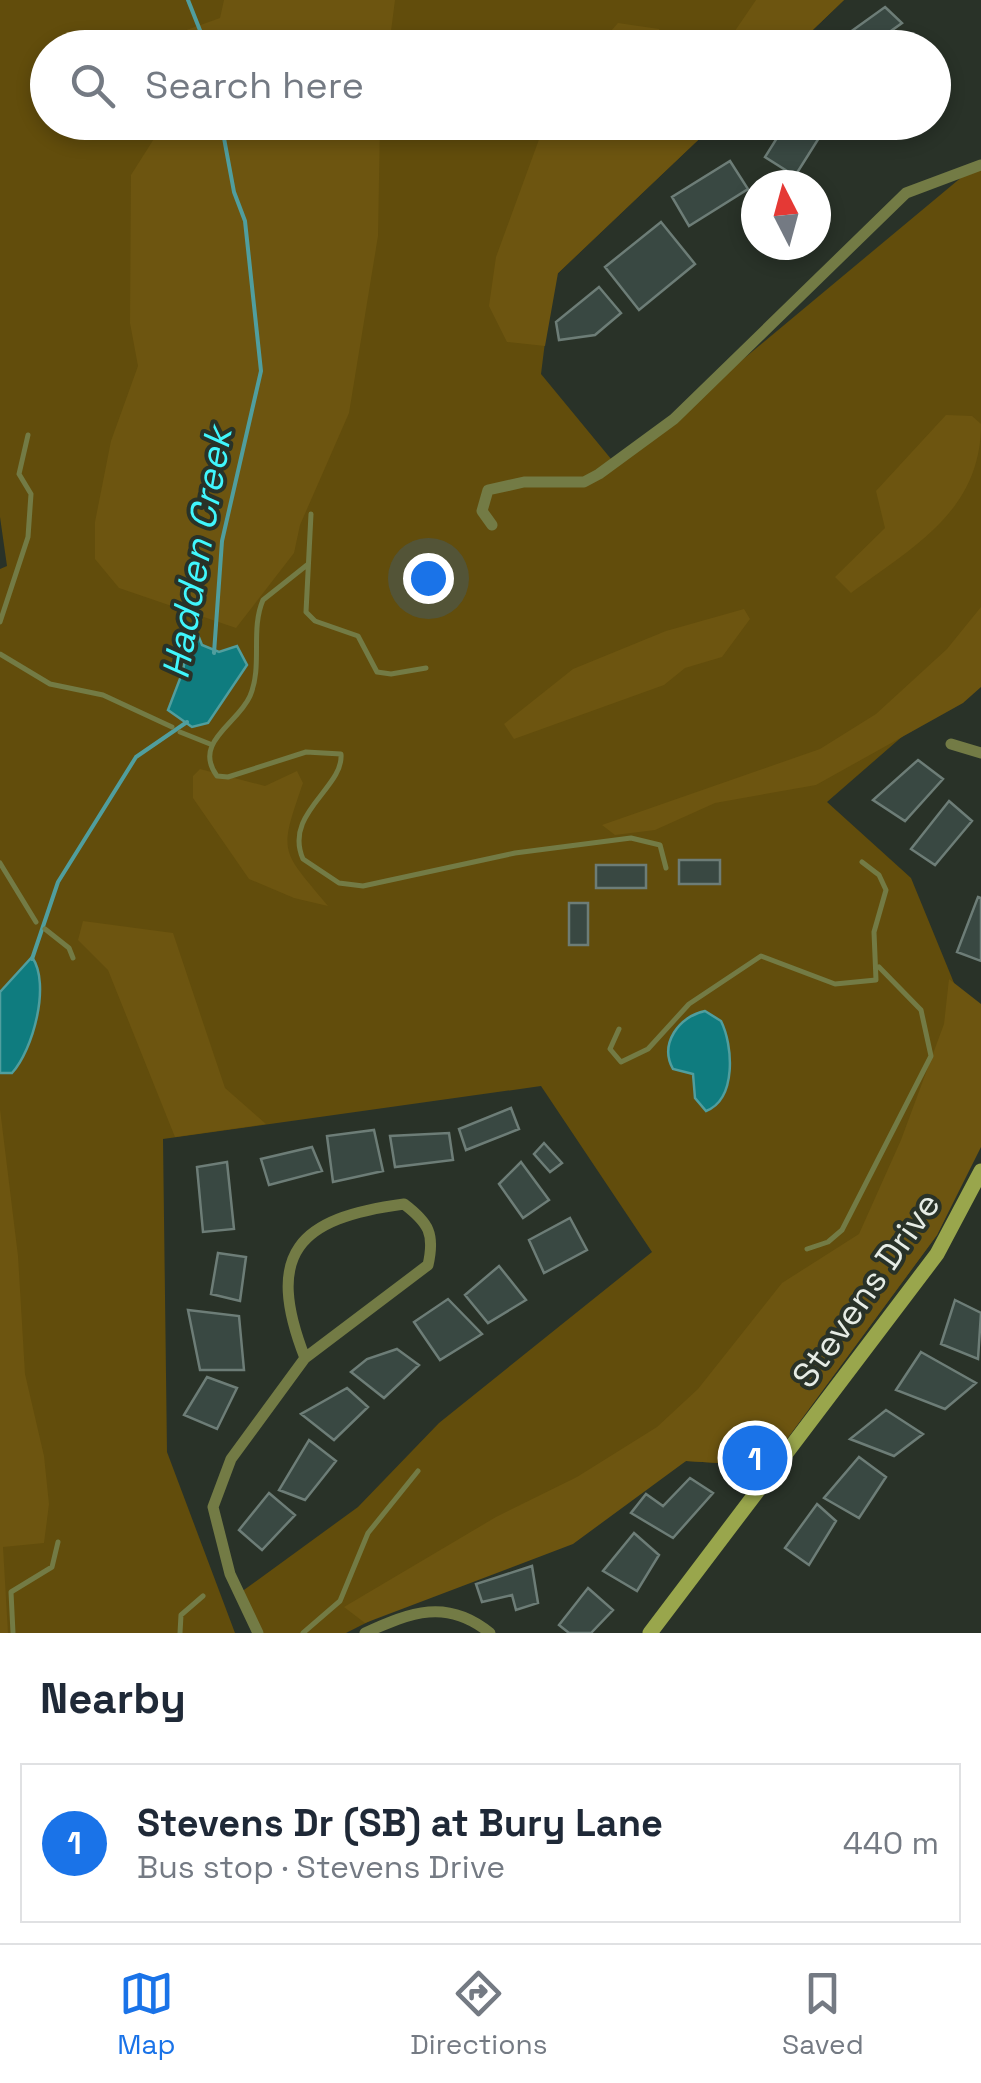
<!DOCTYPE html>
<meta charset="utf-8">
<style>
body{margin:0;font-family:"Space Grotesk",sans-serif;background:#f6f6f7;color:#1f2937}
.compass{position:absolute;left:741px;top:170px;width:90px;height:90px;border-radius:50%;background:#fff;box-shadow:0 5px 15px #0003;rotate:354deg}
.you{position:absolute;left:428px;top:578px;width:35px;height:35px;margin:-25px;border:8px solid #fff;border-radius:50%;background:#1a73e8;box-shadow:0 0 0 15px #1a73e833}
.badge{display:grid;place-items:center;width:65px;height:65px;border-radius:50%;background:#1a73e8;color:#fff;font-size:32px;font-weight:700}
.pin{position:absolute;translate:-50% -50%;border:5px solid #fff;box-shadow:0 2px 10px #0006}
.list{margin:0;padding:0;list-style:none}
h2{display:flex;justify-content:space-between;align-items:center;height:130px;margin:0;padding:0 40px;font-size:42px}
h2 small{font-size:32px;font-weight:400;color:#747a83}
.list li{display:grid;grid-template-columns:65px 1fr auto;gap:30px;align-items:center;box-sizing:border-box;height:160px;margin:0 20px 20px;padding:0 20px;border:2px solid #e0e1e3;border-radius:0px}
.list b{display:block;font-size:38px;white-space:nowrap}
.list p{margin:0;font-size:32px;white-space:nowrap;color:#747a83}
.list em{font-size:32px;font-style:normal;color:#747a83}
.icon{flex:none;width:55px;height:55px;fill:none;stroke:currentColor;stroke-width:2;stroke-linecap:round;stroke-linejoin:round}
.map{position:relative;flex:none;width:981px;height:1633px;overflow:hidden}
.search{position:absolute;background:#fff;box-shadow:0 5px 15px #0003;left:30px;right:30px;top:30px;height:110px;display:flex;align-items:center;gap:25px;box-sizing:border-box;padding:0 35px;border-radius:55px;color:#747a83;font-size:38px}
.sheet{height:310px;background:#fff}
nav{display:flex;justify-content:space-around;align-items:center;box-sizing:border-box;height:140px;border-top:2px solid #e0e1e3;background:#fff;font-size:28px;color:#747a83}
nav a{display:grid;justify-items:center;gap:5px}
nav .on{color:#1a73e8}
.map>svg:first-child{display:block}
</style>
<div class="map">
<svg width="981" height="1633" viewBox="0 0 981 1633">
<rect width="100%" height="100%" fill="#293228"/>
<path fill="#624d0c" d="M0 0H844L795 47 48 48V122L716 123 553 278 541 374 616 465 981 161V668L827 802 911 878 954 983 968 1170 937 1235 767 1466 686 1461 346 1633H260L237 1595 358 1507 439 1423 652 1252 541 1086 163 1139 167 1452 235 1633H0V569L7 566 0 517Z"/>
<path fill="#6d5510" d="M224 0H395L389 47H181V32L220 18Z
M756 0H844L795 47H724Z
M618 23 659 29 663 47H597Z
M164 123H380L378 236 349 413 300 525 294 553 236 628 119 588 95 559V522L111 441 138 366 130 323 131 175Z
M545 123H716L558 273 545 346 507 342 489 306 496 257Z
M946 415 972 416 981 424C981 511 914 546 851 593L835 577 885 528 876 491Z
M981 607V687L963 703 816 785 715 803 655 830 615 835 602 825 820 749 876 714 947 649Z
M744 609 750 619 722 657 685 668 664 685 514 739 504 724 573 669 666 631Z
M200 769 265 786 297 771 303 783C278 855 281 849 328 906L294 898 249 879 193 798V776Z
M83 921 173 933 225 1088 266 1124 175 1137 108 970 78 940Z
M949 979 981 1004V1147L937 1235 767 1466 686 1461 573 1544 365 1623 344 1607 496 1517 577 1477 657 1427 698 1389 782 1283 859 1234 901 1140 944 1024Z
M0 1109 18 1256 25 1374 44 1456 49 1504 44 1543 3 1547 8 1633H0Z"/>
<path fill="#0f7c7f" stroke="#509e9e" stroke-width="2.5" d="M198 635 202 645 219 652 237 646 247 665 208 723 192 727 168 710 183 671 188 640Z
M32 957C51 984 33 1050 12 1073H0V992Z
M705 1011 721 1021C733 1045 737 1099 706 1111L695 1098 693 1074 673 1069C659 1044 679 1016 705 1011Z"/>
<g fill="none" stroke-linecap="round" stroke-linejoin="round">
<path stroke="#509e9e" stroke-width="4" d="M188 0 207 48
M214 653 222 541 261 371 245 221 234 192 221 122
M32 959 58 882 136 757 187 722"/>
</g>
<path fill="#394842" stroke="#6d7d77" stroke-width="2.5" d="M885 7 902 23 867 48H837L835 43Z
M787 122H829L795 176 765 157Z
M730 161 748 189 689 226 672 197Z
M661 222 695 264 639 310 605 267Z
M599 287 621 313 595 335 559 340 556 322Z
M918 760 943 779 905 821 873 800Z
M949 801 972 821 935 865 911 849Z
M679 860H720V884H679Z
M596 865H646V888H596Z
M978 897 981 898V961L957 952Z
M569 903H588V945H569Z
M511 1108 519 1129 466 1150 459 1129Z
M374 1130 383 1171 333 1182 327 1136Z
M449 1133 453 1160 395 1167 390 1136Z
M544 1143 562 1163 550 1172 534 1154Z
M312 1147 322 1171 269 1185 261 1159Z
M227 1162 234 1229 203 1232 197 1167Z
M521 1162 549 1200 523 1218 499 1184Z
M570 1218 587 1250 544 1273 529 1240Z
M218 1253 246 1257 240 1301 211 1294Z
M499 1266 526 1300 488 1323 465 1295Z
M448 1299 482 1334 440 1360 414 1322Z
M955 1300 981 1313 978 1359 941 1344Z
M188 1310 239 1316 244 1370H200Z
M397 1349 419 1365 384 1398 351 1372 367 1359Z
M921 1352 976 1383 945 1409 896 1390Z
M207 1377 237 1388 217 1429 184 1415Z
M347 1388 368 1407 334 1440 301 1414Z
M886 1410 923 1434 894 1456 850 1439Z
M309 1440 336 1461 305 1500 279 1490Z
M859 1457 886 1477 859 1518 824 1498Z
M690 1478 713 1493 673 1538 631 1513 646 1494 663 1506Z
M269 1493 295 1515 262 1550 239 1530Z
M817 1504 836 1521 809 1565 785 1548Z
M634 1533 659 1555 637 1591 603 1571Z
M532 1566 538 1603 516 1610 512 1595 482 1602 476 1584Z
M588 1588 613 1610 591 1633H569L559 1625Z"/>
<g fill="none" stroke-linecap="round" stroke-linejoin="round">
<path stroke="#737b45" stroke-width="5" d="M311 514 306 612 315 621 358 636 377 672 391 674 426 668
M307 565 263 600C250 630 263 666 250 696 238 724 192 742 217 776L228 777 306 752 341 754C344 788 283 813 303 859L339 883 363 886 515 853 631 838 660 845 666 868
M0 622 28 537 31 494 19 474 28 435
M0 654 50 684 103 695 172 727
M180 732 210 744
M0 863 36 922
M45 929 69 948 73 958
M619 1029 610 1049 621 1062 648 1049 689 1004 761 956 835 984 876 980 874 932 886 890 879 875 862 862
M807 1249 828 1242 842 1230 931 1056 921 1010 879 967
M13 1633 11 1592 52 1567 58 1542
M180 1633 181 1615 203 1596
M303 1633 340 1601 368 1533 418 1471"/>
<path stroke="#737b45" stroke-width="11" d="M492 525 482 511 488 490 524 482H584L599 474 674 419 906 193 981 165
M951 744 981 753
M258 1633 230 1574 213 1507 231 1459 305 1358 428 1265C435 1234 429 1223 404 1204 298 1218 264 1253 305 1358
M365 1633C411 1612 447 1598 490 1633"/>
<path stroke="#99a64c" stroke-width="15" d="M650 1633 937 1254 981 1171"/>
</g>
<g text-anchor="middle" stroke-width="8" stroke-linejoin="round" paint-order="stroke">
<g font-size="35" fill="#e6ece5" stroke="#293228">
<text transform="translate(866 1290) rotate(-55)" y="12">Stevens Drive</text>
</g>
<g font-size="38" font-style="italic" fill="#40f6fd" stroke="#293228">
<text transform="translate(197 553) rotate(-80)" y="13">Hadden Creek</text>
</g>
</g>
</svg>
<svg class="compass" viewBox="-18 -18 36 36"><path d="M0-13l5 13h-10z" fill="#e53935"/><path d="M0 13l5-13h-10z" fill="#747a83"/></svg>
<div class="you"></div>
<div class="pin badge" style="left:755px;top:1458px">1</div>
<div class="search"><svg class="icon" aria-label="search" viewBox="0 0 24 24"><circle cx="10" cy="10" r="6"/><path d="M15 15l6 6"/></svg>Search here</div>
</div>
<section class="sheet">
<h2>Nearby<small></small></h2>
<ul class="list">
<li><span class="badge">1</span><div><b>Stevens Dr (SB) at Bury Lane</b><p>Bus stop · Stevens Drive</p></div><em>440 m</em></li>
</ul>
</section>
<nav>
<a class="on"><svg class="icon" aria-label="map" viewBox="0 0 24 24"><path d="M3 6l6-2 6 2 6-2v14l-6 2-6-2-6 2zM9 4v14M15 6v14"/></svg>Map</a>
<a><svg class="icon" aria-label="directions" viewBox="0 0 24 24"><path d="M12 3l9 9-9 9-9-9zM9 14v-3h6M13 9l2 2-2 2"/></svg>Directions</a>
<a><svg class="icon" aria-label="saved" viewBox="0 0 24 24"><path d="M7 4h10v16l-5-4-5 4z"/></svg>Saved</a>
</nav>
